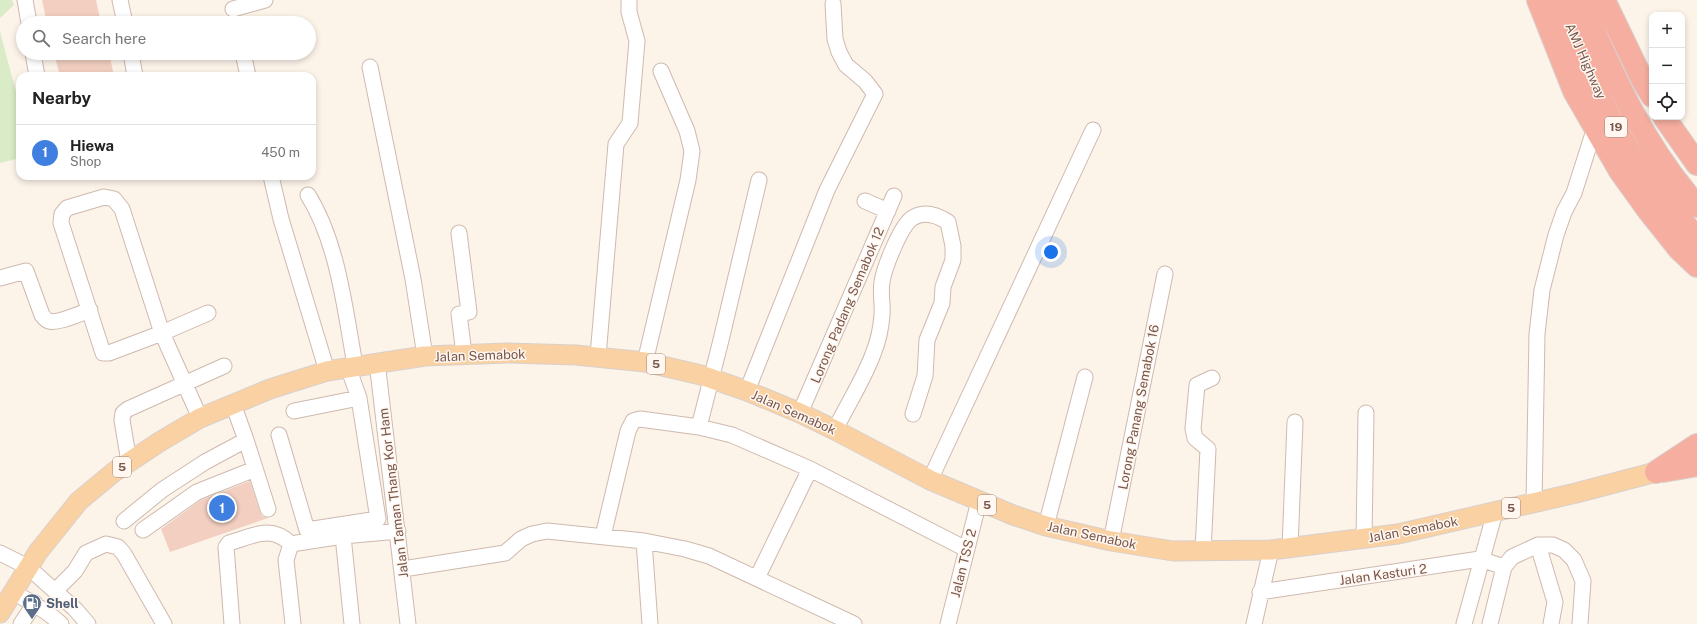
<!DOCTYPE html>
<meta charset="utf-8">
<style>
body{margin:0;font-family:"Public Sans",sans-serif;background:#f2f2f2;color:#222}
.controls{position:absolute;right:12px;top:12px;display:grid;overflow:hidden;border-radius:8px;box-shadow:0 2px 6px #0003}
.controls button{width:36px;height:36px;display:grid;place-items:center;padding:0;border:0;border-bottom:1px solid #e0e0e0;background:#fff;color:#222;font:20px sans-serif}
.you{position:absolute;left:1051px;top:252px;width:14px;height:14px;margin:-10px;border:3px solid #fff;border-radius:50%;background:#1a73e8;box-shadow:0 0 0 6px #1a73e833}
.badge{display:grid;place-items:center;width:26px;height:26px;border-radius:50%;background:#0f766e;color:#fff;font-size:13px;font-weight:700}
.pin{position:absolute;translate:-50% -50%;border:2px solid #fff;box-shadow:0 1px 4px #0006}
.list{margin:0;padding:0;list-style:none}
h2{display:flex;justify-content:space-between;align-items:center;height:52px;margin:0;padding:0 16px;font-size:17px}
h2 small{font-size:13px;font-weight:400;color:#767676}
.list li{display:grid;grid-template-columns:26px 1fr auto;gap:12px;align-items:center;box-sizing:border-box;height:56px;padding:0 16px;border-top:1px solid #e0e0e0}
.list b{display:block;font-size:15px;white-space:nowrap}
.list p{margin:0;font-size:13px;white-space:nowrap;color:#767676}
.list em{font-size:13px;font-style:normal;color:#767676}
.icon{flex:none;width:22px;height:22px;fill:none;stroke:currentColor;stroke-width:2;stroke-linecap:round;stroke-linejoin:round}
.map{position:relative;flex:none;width:1697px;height:624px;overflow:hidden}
.search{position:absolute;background:#fff;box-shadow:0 2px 6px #0003;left:16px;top:16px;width:300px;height:44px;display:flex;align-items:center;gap:10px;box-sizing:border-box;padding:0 14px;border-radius:22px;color:#767676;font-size:15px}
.panel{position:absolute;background:#fff;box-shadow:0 2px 6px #0003;left:16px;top:72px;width:300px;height:108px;border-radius:12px}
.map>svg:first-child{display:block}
</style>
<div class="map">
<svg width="1697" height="624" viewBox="0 0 1697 624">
<rect width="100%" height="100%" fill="#fcf3e9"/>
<path fill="#d9ebc7" d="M0 0H12L14 5 0 18Z
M0 32 20 107V158L0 163Z"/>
<path fill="#f2cfc1" d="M42 0H96L101 23H47Z
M54 53H109L114 76H60Z
M250 481 260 512 262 516 268 518 170 552 161 529 201 500Z"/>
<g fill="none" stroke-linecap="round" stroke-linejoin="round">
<g stroke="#cfb9ae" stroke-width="17">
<path id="minor" d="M25 0 29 23
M120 0 125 23
M233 9 265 0
M33 53 37 76
M131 53 135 76
M243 53 248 76
M370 67 413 279 425 356
M271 176 281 219 327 371
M308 195C338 243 345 310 355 365
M865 201 888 211
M459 233 469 312 459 314 464 354
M0 278 26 271 42 315C44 317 45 320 49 321 57 324 81 313 90 310
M598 356 616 144 630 123 637 41 629 12V0
M377 362 408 624
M645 362 688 180 692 151 687 131 661 71
M747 391 827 190 875 94 865 81 846 65 839 52 835 39 833 4
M233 404 246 440 268 509
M294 411 359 398
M800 413 894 196
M200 418 162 333 122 209 114 199 104 197 67 208 62 214 61 223 103 353H109L162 333 208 313
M699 427 721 340 759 180
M835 430C847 405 864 379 873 354 878 342 881 328 882 315 883 304 880 293 882 282 884 268 900 228 911 219 923 210 937 215 948 222L953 246V260L943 287 942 303 927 340 925 376 913 414
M279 435 307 530 378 519 359 398 348 367
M129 462 122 420 123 413 128 409 224 366
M930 480 1093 130
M1534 503 1537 334 1542 290 1556 235 1564 212 1574 193 1595 127
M124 521 162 490 205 462 246 440
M1046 526 1085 377
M143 530 197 492 255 469
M343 536 352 624
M603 536 628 431 633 421 640 419 699 427 732 435 810 469 966 549
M1364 539 1366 413
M644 541 650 624
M1111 541 1165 274
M291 544 343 536 398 531
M291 544 286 560 293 624
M1538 545 1555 602 1551 624
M1290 548 1295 422
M1203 551 1208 449 1195 438 1193 429 1197 385 1212 378
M0 553 28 567 75 609 88 624
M403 569 505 553 521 539 532 534 547 531 644 541 685 549 709 556 854 624
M757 578 810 469
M55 591 75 571 86 553 106 544 118 547 124 554 164 624
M12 592C30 601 46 610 61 624
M1260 592 1480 559 1504 567
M21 624 35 603
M232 624 226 547 229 543C253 536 271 524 291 544
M948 624 979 501
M1254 624 1271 550
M1464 624 1495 512
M1490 624 1504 567 1512 557 1538 545H1553L1564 550 1574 560 1583 581 1580 624"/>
</g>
<g stroke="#d9d0cd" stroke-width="21">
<path id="major" d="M0 613 38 552 79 501 114 472 161 441 200 418 270 389 327 371 425 356 508 353 576 355 645 362 701 375 747 391 800 413 835 430 930 480 1013 515 1046 526 1111 541 1173 551 1271 550 1398 534 1576 493 1656 472 1670 466"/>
</g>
<g stroke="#d9d0cd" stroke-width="24">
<path id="highway" d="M1538 0 1574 91 1620 171 1648 210 1679 249 1697 266
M1559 0C1579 47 1596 95 1622 139 1643 175 1671 207 1697 239
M1581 0C1612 74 1643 145 1697 206
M1604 0 1642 79 1652 96
M1664 117 1697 164
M1663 471 1697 465
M1656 472 1697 445"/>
</g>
<use href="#minor" stroke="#fff" stroke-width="15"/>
<use href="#major" stroke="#fad1a3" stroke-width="19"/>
<use href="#highway" stroke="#f6aea1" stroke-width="22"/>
</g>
<defs>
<g id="fuel-pin" transform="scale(1)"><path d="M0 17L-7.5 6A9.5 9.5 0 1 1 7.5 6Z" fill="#5c6f8a" stroke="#fff7f0"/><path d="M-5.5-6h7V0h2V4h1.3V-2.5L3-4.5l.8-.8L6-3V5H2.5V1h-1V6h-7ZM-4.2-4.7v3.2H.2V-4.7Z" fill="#fff"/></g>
</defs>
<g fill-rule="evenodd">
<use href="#fuel-pin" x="32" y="603"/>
</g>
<g text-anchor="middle" stroke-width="3" stroke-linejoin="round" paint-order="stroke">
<g fill="#fff7f0" stroke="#a0877d" stroke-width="1">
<rect x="1605" y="117" width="22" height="20" rx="3"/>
<rect x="647" y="354" width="18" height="20" rx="3"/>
<rect x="113" y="457" width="18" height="20" rx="3"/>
<rect x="978" y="495" width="18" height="20" rx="3"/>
<rect x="1502" y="498" width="18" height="20" rx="3"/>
</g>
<g font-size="12" font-weight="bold" fill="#78574c">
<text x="1616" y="131">19</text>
<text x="656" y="368">5</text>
<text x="122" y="471">5</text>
<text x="987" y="509">5</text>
<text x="1511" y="512">5</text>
</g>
<g font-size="13" fill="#78574c" stroke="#fff7f0">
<text transform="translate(1586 61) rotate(66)" y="5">AMJ Highway</text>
<text transform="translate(847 305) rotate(-67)" y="5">Lorong Padang Semabok 12</text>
<text transform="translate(480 355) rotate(-2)" y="5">Jalan Semabok</text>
<text transform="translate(1138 407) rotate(-79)" y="5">Lorong Panang Semabok 16</text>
<text transform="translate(794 412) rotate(24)" y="5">Jalan Semabok</text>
<text transform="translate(393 493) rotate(-97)" y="5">Jalan Taman Thang Kor Ham</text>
<text transform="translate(1413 529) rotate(-11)" y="5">Jalan Semabok</text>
<text transform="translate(1092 535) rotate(12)" y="5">Jalan Semabok</text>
<text transform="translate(963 563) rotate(-76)" y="5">Jalan TSS 2</text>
<text transform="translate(1383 574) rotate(-8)" y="5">Jalan Kasturi 2</text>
</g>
<g font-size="13" font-weight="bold" fill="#4e5e75" stroke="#fff7f0" text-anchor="start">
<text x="46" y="608">Shell</text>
</g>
</g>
</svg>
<div class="controls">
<button>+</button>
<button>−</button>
<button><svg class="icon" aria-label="locate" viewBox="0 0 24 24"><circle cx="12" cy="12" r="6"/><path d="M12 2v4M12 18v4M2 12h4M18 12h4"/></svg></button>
</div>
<div class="you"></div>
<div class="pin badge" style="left:222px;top:508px;background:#3f7fe0">1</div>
<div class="search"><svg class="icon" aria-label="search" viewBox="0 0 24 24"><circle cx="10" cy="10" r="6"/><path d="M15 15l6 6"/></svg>Search here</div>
<section class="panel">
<h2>Nearby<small></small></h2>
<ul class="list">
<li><span class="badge" style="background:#3f7fe0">1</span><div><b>Hiewa</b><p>Shop</p></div><em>450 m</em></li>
</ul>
</section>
</div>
